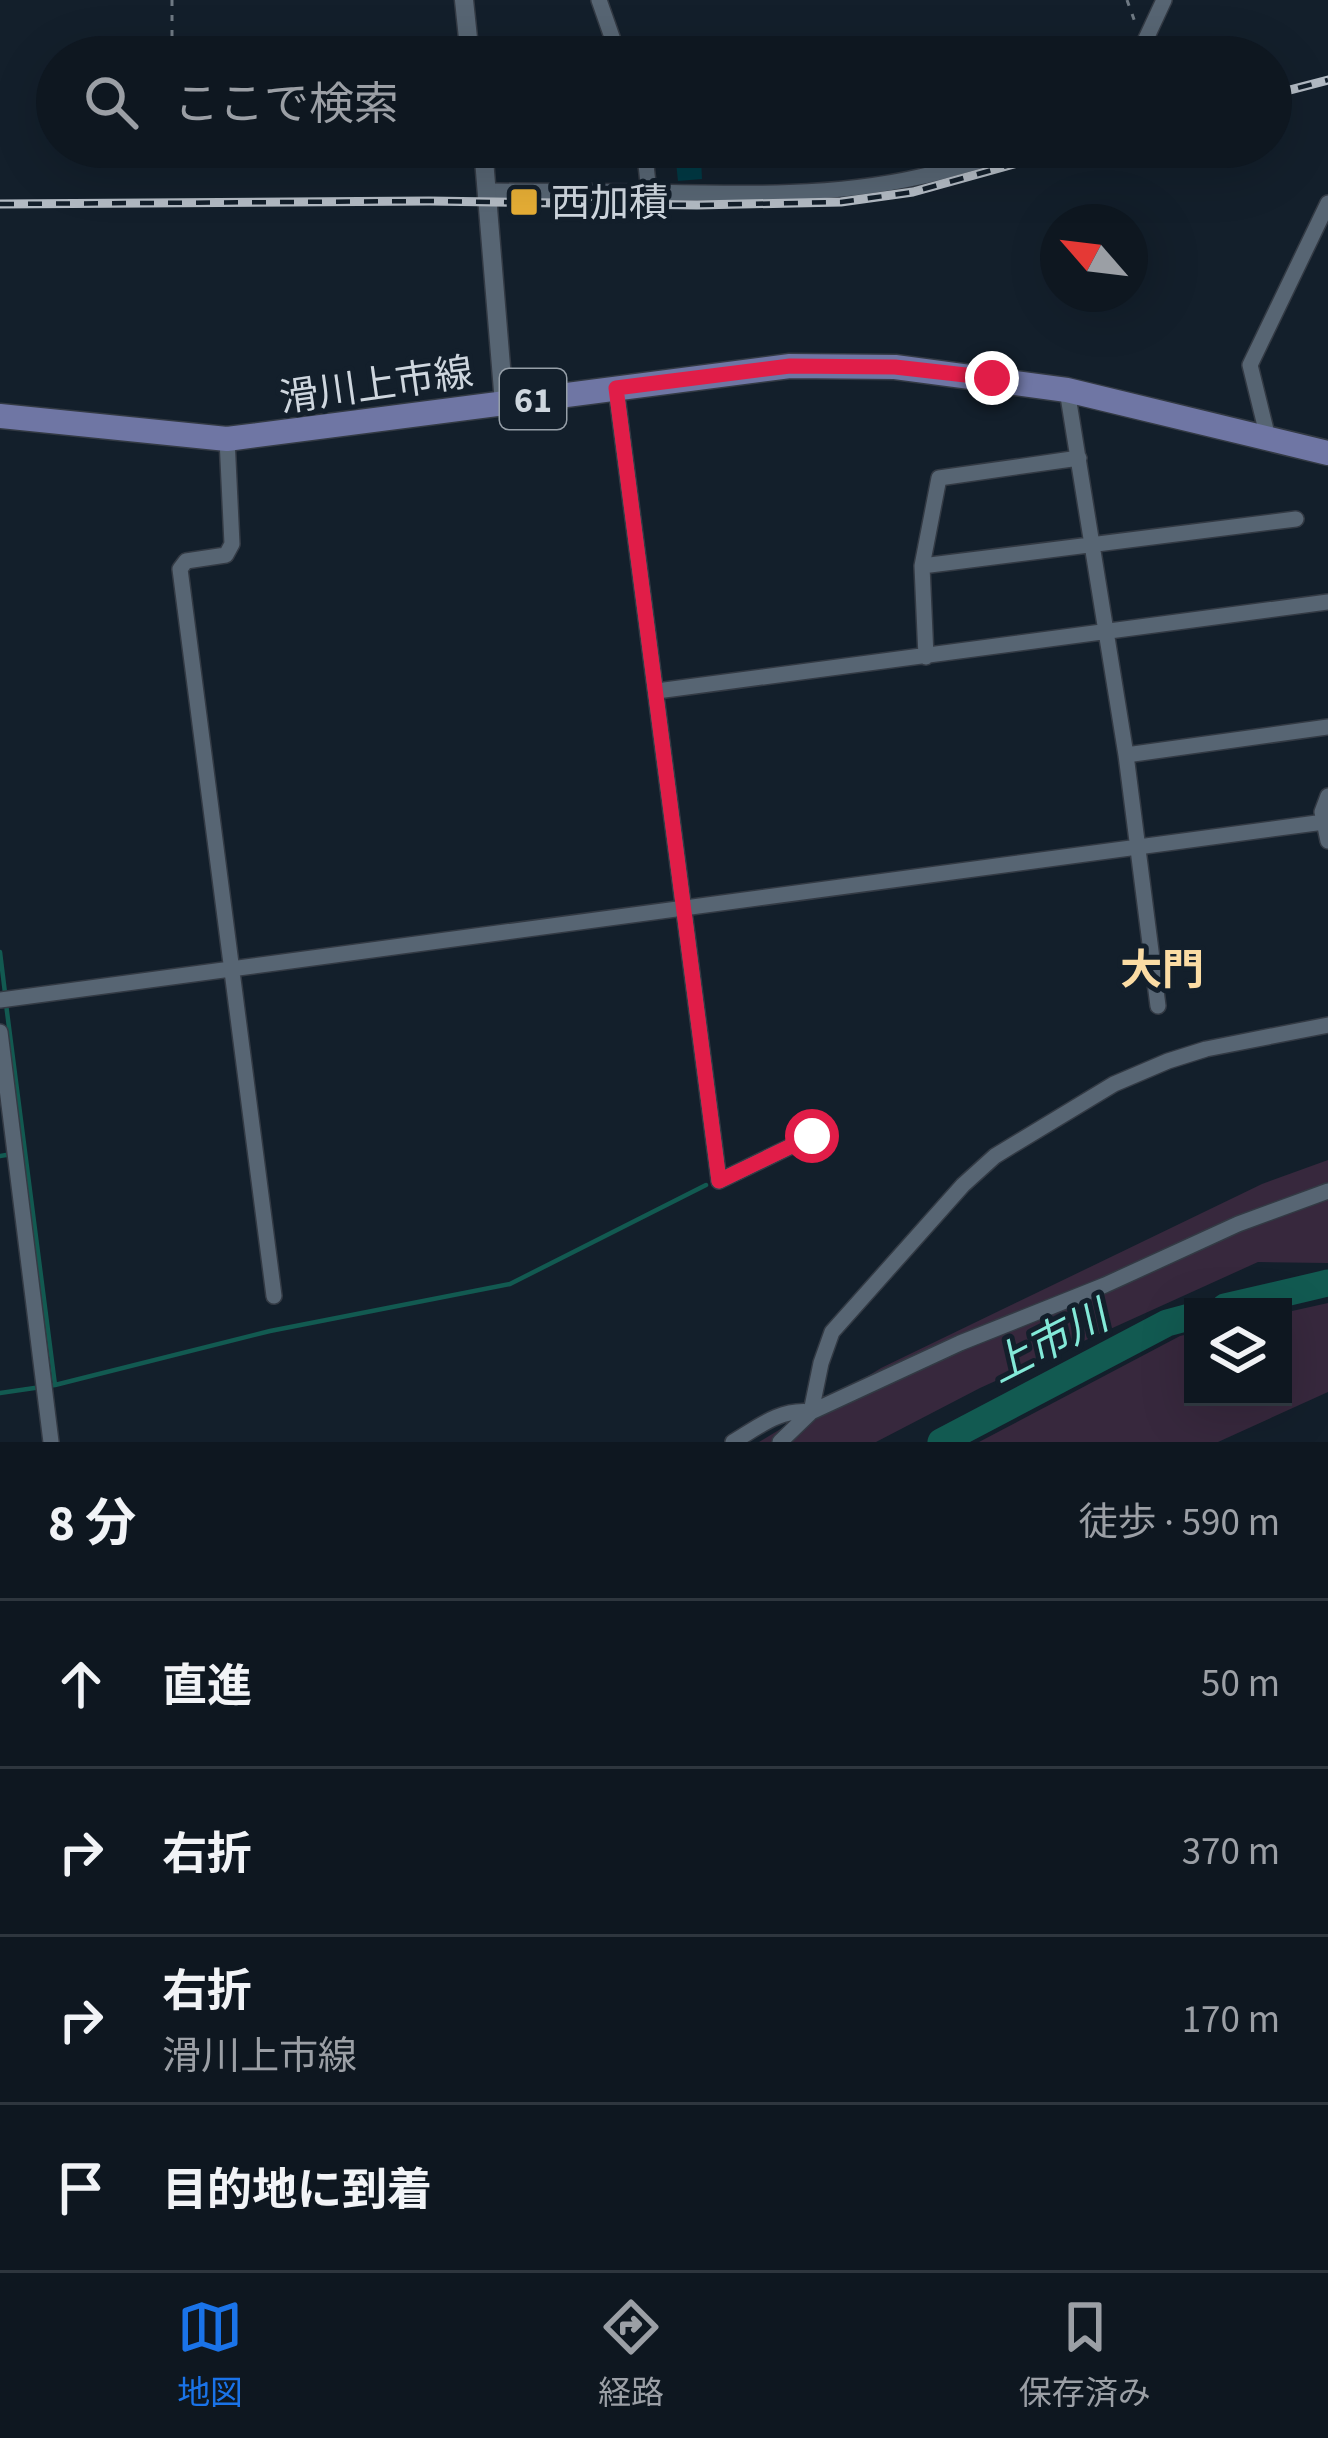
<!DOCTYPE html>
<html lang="ja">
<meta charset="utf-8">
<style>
body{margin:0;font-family:"Source Sans 3","Noto Sans JP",sans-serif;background:#1c242d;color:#f1f3f6}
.controls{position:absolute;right:36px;bottom:36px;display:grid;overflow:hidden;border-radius:0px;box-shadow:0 12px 48px #0002}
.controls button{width:108px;height:108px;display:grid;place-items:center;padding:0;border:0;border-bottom:3px solid #2e363e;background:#0e1720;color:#f1f3f6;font:60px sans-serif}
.compass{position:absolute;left:1040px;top:204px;width:108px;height:108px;border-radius:50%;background:#0e1720;box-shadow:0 12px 48px #0002;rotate:298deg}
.stop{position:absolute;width:36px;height:36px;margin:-27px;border:9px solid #e11d48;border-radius:50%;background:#fff}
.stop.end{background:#e11d48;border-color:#fff;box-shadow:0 3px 12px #0008}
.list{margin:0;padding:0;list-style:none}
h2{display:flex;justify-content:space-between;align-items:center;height:156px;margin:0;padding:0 48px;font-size:51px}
h2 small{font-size:39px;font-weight:400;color:#9b9fa5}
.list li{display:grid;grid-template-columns:78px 1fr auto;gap:36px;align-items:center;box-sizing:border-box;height:168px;padding:0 48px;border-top:3px solid #2e363e}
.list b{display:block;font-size:45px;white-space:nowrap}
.list p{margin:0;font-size:39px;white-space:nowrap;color:#9b9fa5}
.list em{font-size:39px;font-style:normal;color:#9b9fa5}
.icon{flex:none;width:66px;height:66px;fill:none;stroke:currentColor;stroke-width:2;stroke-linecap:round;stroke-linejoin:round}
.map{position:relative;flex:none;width:1328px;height:1442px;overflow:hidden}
.search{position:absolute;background:#0e1720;box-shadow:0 12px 48px #0002;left:36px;right:36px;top:36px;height:132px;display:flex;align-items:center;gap:30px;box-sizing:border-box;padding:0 42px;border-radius:66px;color:#9b9fa5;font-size:45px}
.sheet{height:828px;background:#0e1720}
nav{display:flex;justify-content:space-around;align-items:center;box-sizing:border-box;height:168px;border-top:3px solid #2e363e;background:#0e1720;font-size:33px;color:#9b9fa5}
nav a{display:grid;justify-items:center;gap:6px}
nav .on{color:#1a73e8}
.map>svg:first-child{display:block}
</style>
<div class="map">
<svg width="1328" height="1442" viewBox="0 0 1328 1442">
<rect width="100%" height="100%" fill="#131f2b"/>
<path fill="#37283d" d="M1328 1160V1263L1258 1262 980 1388 876 1442H759L881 1368 1262 1184Z
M1328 1303V1392L1218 1442H979L1180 1336 1193 1333V1397H1283V1313Z"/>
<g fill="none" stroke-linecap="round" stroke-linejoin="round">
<path stroke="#125a51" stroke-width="4.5" d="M0 952 5 993
M6 1004 55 1385
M0 1156 12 1154
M0 1393 55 1385 270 1331 510 1284 706 1185"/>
<path stroke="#125a51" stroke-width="27" d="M1225 1307 1328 1283
M941 1442 1167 1323 1193 1316"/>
</g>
<path fill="#013944" d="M704 149 705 158 701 159 702 179 678 181 676 162 658 164 657 152Z"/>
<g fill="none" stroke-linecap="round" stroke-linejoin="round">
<g stroke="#333a44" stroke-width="18">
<path id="minor" d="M599 0 619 57
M1148 57 1144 43 1164 0
M489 191 649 192 644 147
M649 192C738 194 831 197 919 177 956 169 991 157 1027 147
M616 388 719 1181 812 1136
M1067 390 1126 755 1158 1006
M1268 438 1250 365 1328 203
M227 439 232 544 226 555 186 561 180 569 274 1296
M922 566 1296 519
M926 657 922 566 939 478 1079 458
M657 691 1328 602
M1126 755 1328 727
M1328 796 1322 812 1328 841
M0 1000 1324 822
M1328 1025 1206 1049 1168 1061 1114 1084 995 1156 963 1185 832 1332 821 1363 811 1412 960 1343 1105 1285 1238 1224 1328 1191
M0 1032 51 1442
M733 1442C758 1427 781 1408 811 1412
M780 1442 811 1412"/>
</g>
<g stroke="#333a44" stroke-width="21">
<path id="tertiary" d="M464 0 470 57
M483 147 504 403"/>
</g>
<g stroke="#333a44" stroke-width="27">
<path id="primary" d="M0 416 227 439 790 366 895 367 1067 390 1328 453"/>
</g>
<path stroke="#6e7983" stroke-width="3" stroke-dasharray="6 9" stroke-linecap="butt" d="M172 0V57
M1127 0 1136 25"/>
<use href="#minor" stroke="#576573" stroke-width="15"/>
<use href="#tertiary" stroke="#576573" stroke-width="18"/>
<use href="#primary" stroke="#6f76a4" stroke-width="24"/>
<g stroke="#b2bac3" stroke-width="9">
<path id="rail" d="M1271 95 1328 80
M0 204 429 201 697 205 841 202 913 192 1075 147"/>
</g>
<use href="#rail" stroke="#131f2b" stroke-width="4.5" stroke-dasharray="14" stroke-linecap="butt"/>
</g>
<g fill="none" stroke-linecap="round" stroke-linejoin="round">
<path stroke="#e11d48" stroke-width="15" d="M812 1136 719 1181 616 388 790 366 895 367 992 378"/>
</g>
<rect fill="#e5ad35" stroke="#131f2b" stroke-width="4.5" x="509" y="187" width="30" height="30" rx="6"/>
<g text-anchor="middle" stroke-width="10" stroke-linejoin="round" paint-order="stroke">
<rect fill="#131f2b" stroke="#969fa8" stroke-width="3" x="500" y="369" width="66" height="60" rx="9"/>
<g font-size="36" font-weight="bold" fill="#ced6de">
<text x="533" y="412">61</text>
</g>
<g font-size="39" fill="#ced6de" stroke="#131f2b" text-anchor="start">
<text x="551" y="216">西加積</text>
</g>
<g font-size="39" fill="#ced6de" stroke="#131f2b">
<text transform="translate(376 384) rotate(-8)" y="14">滑川上市線</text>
</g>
<g font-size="42" font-weight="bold" fill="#fbdca4" stroke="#131f2b">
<text x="1162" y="984">大門</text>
</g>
<g font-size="42" font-style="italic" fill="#83e9d8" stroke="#131f2b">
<text transform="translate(1048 1341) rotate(-27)" y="15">上市川</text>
</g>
</g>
</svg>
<div class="controls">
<button><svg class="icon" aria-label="layers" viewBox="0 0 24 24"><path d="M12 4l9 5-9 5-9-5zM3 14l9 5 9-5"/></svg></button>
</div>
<svg class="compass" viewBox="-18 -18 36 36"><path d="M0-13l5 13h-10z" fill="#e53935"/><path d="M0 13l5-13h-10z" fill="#9b9fa5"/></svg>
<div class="stop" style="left:812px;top:1136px"></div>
<div class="stop end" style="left:992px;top:378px"></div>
<div class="search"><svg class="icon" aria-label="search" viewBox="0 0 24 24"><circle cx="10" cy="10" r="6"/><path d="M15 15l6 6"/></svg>ここで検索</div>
</div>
<section class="sheet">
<h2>8 分<small>徒歩 · 590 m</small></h2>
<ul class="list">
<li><svg class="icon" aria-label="ahead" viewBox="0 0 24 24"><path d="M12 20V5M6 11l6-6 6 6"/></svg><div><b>直進</b></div><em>50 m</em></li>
<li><svg class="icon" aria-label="right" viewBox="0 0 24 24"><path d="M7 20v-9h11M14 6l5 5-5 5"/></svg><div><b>右折</b></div><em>370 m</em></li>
<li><svg class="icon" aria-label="right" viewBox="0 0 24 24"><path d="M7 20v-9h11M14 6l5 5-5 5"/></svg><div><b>右折</b><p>滑川上市線</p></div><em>170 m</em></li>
<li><svg class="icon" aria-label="arrive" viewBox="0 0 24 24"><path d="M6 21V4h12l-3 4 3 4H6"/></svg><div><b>目的地に到着</b></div></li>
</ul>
</section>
<nav>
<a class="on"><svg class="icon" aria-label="map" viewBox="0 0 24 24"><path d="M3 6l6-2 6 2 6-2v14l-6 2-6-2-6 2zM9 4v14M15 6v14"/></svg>地図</a>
<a><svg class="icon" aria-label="directions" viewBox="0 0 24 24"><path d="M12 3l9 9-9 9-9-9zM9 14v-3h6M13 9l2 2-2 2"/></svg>経路</a>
<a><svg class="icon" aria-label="saved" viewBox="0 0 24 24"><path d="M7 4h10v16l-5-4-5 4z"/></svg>保存済み</a>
</nav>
